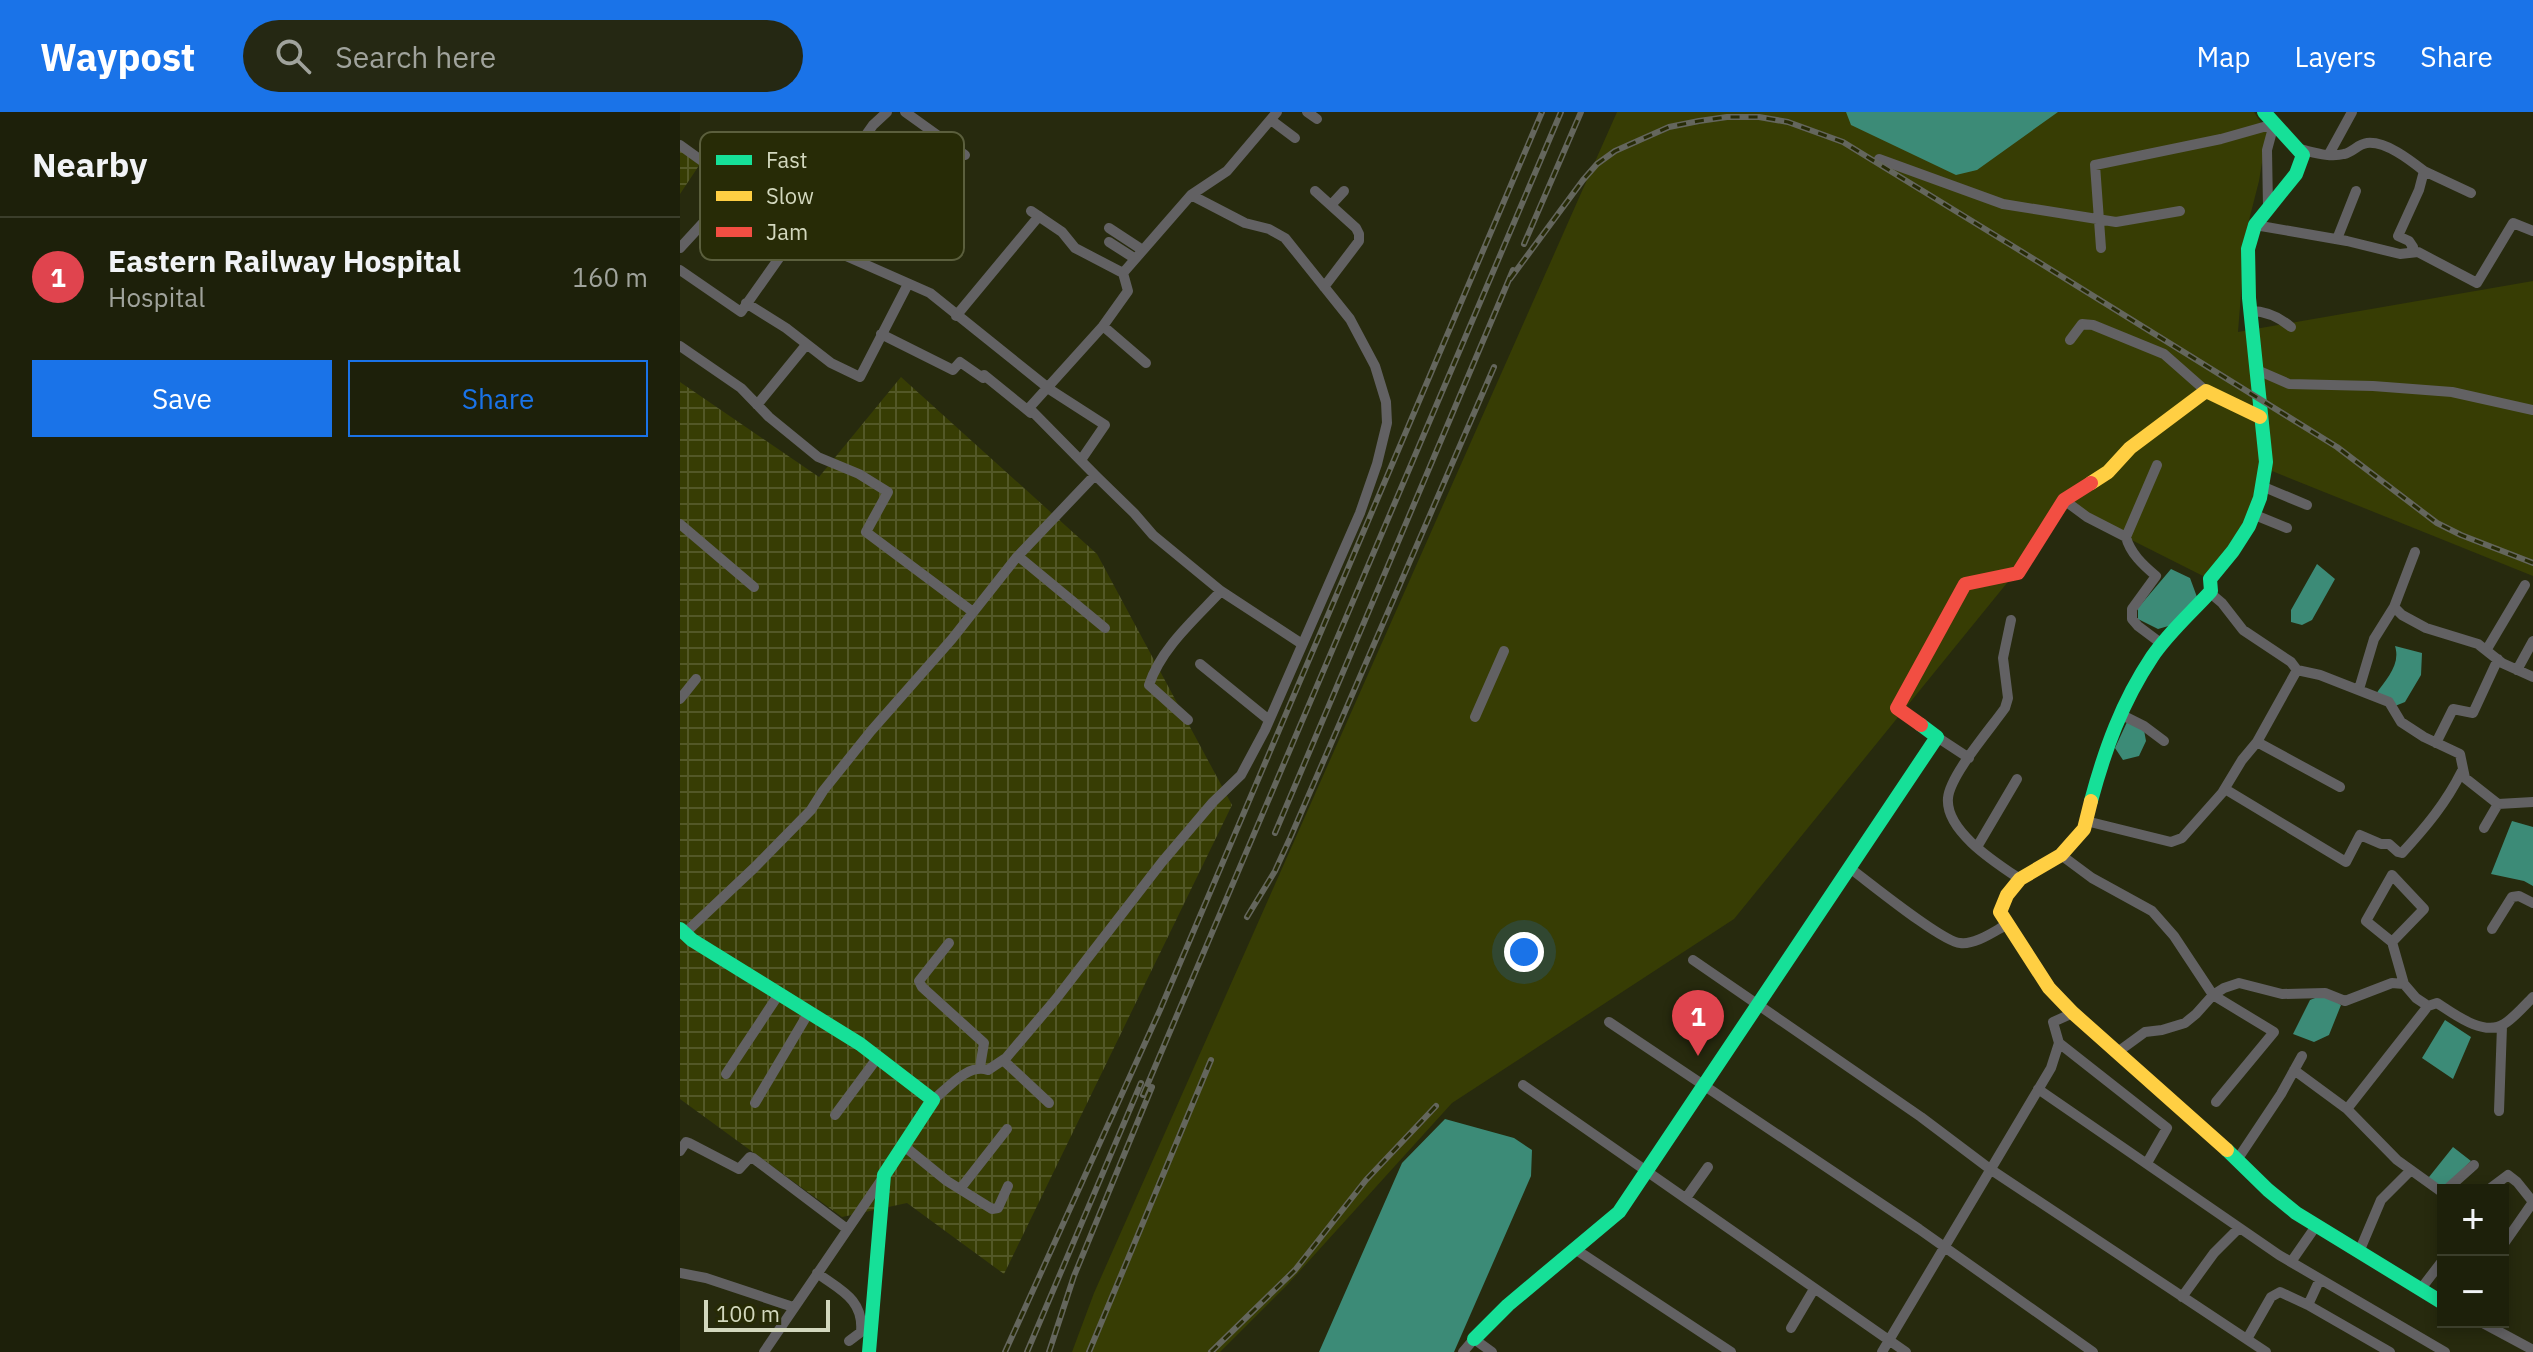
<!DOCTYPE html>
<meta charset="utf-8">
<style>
body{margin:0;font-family:"IBM Plex Sans",sans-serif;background:#252813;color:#f1f3f6}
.controls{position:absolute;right:24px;bottom:24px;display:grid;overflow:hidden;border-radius:0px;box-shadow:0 4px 12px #0003}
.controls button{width:72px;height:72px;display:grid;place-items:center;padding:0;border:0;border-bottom:2px solid #3b3e2b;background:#1d200a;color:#f1f3f6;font:40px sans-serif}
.scale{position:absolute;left:24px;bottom:20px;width:126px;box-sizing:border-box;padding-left:8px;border:4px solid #d3d8be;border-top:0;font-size:22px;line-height:28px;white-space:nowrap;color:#d3d8be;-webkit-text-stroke:6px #272b06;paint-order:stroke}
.you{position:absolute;left:844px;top:840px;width:28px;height:28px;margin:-20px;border:6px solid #fff;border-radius:50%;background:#1a73e8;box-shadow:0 0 0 12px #1a73e833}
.badge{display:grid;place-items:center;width:52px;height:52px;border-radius:50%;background:#1a73e8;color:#fff;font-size:26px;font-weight:700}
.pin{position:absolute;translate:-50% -66px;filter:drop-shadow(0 2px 4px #0008)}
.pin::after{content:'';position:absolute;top:42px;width:28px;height:24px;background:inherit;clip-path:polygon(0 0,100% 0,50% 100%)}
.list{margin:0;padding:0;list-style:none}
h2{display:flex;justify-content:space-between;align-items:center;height:104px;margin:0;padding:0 32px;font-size:34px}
h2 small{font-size:26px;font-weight:400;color:#a0a39c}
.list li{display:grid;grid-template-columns:52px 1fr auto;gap:24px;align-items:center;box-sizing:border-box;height:120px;padding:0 32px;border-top:2px solid #3b3e2b}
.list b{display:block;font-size:30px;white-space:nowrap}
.list p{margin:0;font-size:26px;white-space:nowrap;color:#a0a39c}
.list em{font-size:26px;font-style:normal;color:#a0a39c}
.actions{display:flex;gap:16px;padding:24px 32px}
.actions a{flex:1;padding:18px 0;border:2px solid #1a73e8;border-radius:0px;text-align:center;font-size:28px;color:#1a73e8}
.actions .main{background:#1a73e8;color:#fff}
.icon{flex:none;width:44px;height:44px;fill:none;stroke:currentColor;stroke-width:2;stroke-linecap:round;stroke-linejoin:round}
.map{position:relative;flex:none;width:1853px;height:1240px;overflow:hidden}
header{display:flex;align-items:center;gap:48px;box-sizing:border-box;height:112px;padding:0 40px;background:#1a73e8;color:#fff}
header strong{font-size:38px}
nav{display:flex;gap:44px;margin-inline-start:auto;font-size:28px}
.search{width:560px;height:72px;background:#252813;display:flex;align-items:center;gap:20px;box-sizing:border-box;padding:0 28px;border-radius:44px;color:#a0a39c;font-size:30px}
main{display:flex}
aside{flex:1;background:#1d200a}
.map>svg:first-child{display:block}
</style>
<header>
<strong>Waypost</strong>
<div class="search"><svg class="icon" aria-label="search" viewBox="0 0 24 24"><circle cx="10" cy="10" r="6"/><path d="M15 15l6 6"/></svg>Search here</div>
<nav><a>Map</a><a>Layers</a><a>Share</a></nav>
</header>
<main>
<aside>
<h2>Nearby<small></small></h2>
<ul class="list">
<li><span class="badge" style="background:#e0444e">1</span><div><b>Eastern Railway Hospital</b><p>Hospital</p></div><em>160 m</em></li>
</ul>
<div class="actions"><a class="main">Save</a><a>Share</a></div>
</aside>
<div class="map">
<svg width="1853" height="1240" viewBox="0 0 1853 1240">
<defs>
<pattern id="industrial-grid" width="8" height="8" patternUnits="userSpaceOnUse" patternTransform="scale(2)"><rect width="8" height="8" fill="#373d04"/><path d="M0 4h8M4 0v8" fill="none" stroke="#535827"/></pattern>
</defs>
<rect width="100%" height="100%" fill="#272a0e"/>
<path fill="#373d04" d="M937 0H1574L1587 20 1579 69 1566 120 1558 220 1853 169V464L1592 359 1565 415 1527 466 1388 396 1054 807 772 991 608 1172 540 1240H392L414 1181Z"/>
<path fill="url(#industrial-grid)" d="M0 36 20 52 0 82Z
M221 265 417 442 552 693 324 1162 227 1091 162 1105 0 987V270L139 365Z"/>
<path fill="#3c8b77" d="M1166 0H1378L1297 58 1276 63 1171 13Z
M1637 452 1655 467 1632 508 1622 513 1611 510V498Z
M1491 457 1510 466 1517 485 1499 511 1478 517 1458 507V496Z
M1715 534 1742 541 1741 563 1725 590 1715 594 1696 582C1706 567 1721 553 1715 534Z
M1447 610 1464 618 1466 629 1459 644 1443 648 1435 636Z
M1832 709 1853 715V774L1844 769 1811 762Z
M1645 882 1661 893 1649 923 1634 930 1613 922 1630 888Z
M1765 908 1791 925 1773 967 1742 946Z
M765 1007 834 1026 852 1038 851 1064 774 1240H639L722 1051Z
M1773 1035 1791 1049 1761 1078 1745 1070Z"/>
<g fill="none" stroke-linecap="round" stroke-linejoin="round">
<path stroke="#626163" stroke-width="10" d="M225 0 285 43
M627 0 637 7
M591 8 615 26
M0 33 86 95 166 144 250 181 367 275
M1619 37C1633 40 1649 46 1664 42 1673 40 1678 32 1687 31 1706 29 1730 48 1744 59
M1649 42 1672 0
M1199 47 1323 92 1436 110 1500 99
M96 50 144 81
M635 79 676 116 679 122V129L644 175
M142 85 155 93
M651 93 664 79
M351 99 382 120 395 136 443 161
M1575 113 1667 129 1720 142 1738 140 1797 171 1833 111 1853 119
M429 116 461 137
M1657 127 1676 79
M429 130 454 146
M0 136 57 74
M1421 136 1415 53 1541 27 1594 12 1587 38 1588 96
M1730 141 1733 135 1729 129 1718 124 1739 78 1744 59 1791 81
M0 158 61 200 193 13 207 0
M66 191 106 216 151 251 180 265 228 172
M1571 199C1587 199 1599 205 1611 215
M276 204 359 104
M423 214 466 251
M201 222 273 258 280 250 303 266 304 263 351 301
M1390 228 1402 212 1413 213 1484 242 1526 279
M0 234 61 276 89 305 138 345 179 362 208 380 186 420 293 500
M1577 258 1609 272 1693 274 1772 280 1853 298
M366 275 425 313 401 348
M77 293 126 233
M415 363 454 401 473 423 541 479 622 532
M1584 375 1627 393
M1384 388 1407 405 1446 425C1450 441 1463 453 1476 464L1452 497V507L1458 514 1482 532
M1575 403 1607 416
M0 412 74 475
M1446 425 1477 353
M338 444 425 516
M1529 480 1542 491 1563 518 1611 550 1617 558 1640 563 1709 590 1721 610 1744 625 1780 642 1785 666 1818 692 1853 690
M1714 495 1722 503 1746 516 1798 532 1822 551 1853 565
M1331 508 1323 546 1328 586 1325 596C1311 616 1270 663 1268 686 1265 719 1316 751 1340 767
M1807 537 1845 473
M520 552 589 608
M1837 558 1853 529
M1679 577 1694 527 1714 495 1735 440
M0 587 16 567
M1440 602 1464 614 1484 629
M795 605 824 539
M508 608 469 573C481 536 515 507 541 479
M1257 625 1289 646
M1577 630 1660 675
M1756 631 1773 597 1793 601 1818 547
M1545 677 1666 750 1680 723 1701 732H1709L1718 740 1722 741C1746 715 1766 691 1782 659
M1406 709 1491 730 1502 726 1542 681 1562 648 1577 630 1617 558
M1804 716 1818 692
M1297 735 1337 667
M1381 743 1412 766 1472 799 1494 824 1533 883 1516 902 1505 911 1482 918 1465 920 1439 939
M1171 757C1190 771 1262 830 1280 831 1295 833 1313 820 1326 813
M1812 817 1832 785 1839 784 1853 791
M5 821 74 756 131 698 143 679 191 619 272 527 336 446 415 363 349 296 423 214 448 179 443 161 511 83 547 59 597 0
M1712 830 1744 797 1712 763 1686 809 1712 830 1724 872 1736 886 1748 894 1757 891C1774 902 1804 925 1824 912 1834 906 1844 894 1853 885
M269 831 239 869 242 875 304 931 300 955
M1013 848 1241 1005 1310 1057 1586 1240
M1748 894 1667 997 1717 1048 1763 1081
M929 910 1239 1117 1413 1240
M1379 931 1487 1016 1467 1051
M323 948 369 991
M1614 958 1667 997
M46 962 99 882
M843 973 1226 1240
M1358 977 1599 1143 1765 1240
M253 988C268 976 288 951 308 958L326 946 376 887 482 750 533 690 561 663 585 618 680 401 697 352 707 311 706 290 695 254 670 207 605 126 589 117 565 111 511 83
M1536 990 1594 920 1533 883 1544 876 1559 871 1602 882 1645 881 1665 889 1712 871 1724 872
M75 991 129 900
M1819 999 1822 914
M155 1003 198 945
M224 1034 267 1069 312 1097 318 1096 328 1074
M0 1039 6 1030 9 1031 59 1057 70 1045 73 1046 167 1117
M1557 1048 1601 982 1622 944
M280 1077 327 1017
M1766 1078 1794 1053
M1808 1078 1828 1063 1837 1070 1853 1090
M1006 1086 1028 1055
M1823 1133 1853 1090
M895 1137 1051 1240
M1679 1140 1701 1088 1730 1059
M1611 1150 1636 1114
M0 1161 26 1166 113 1195
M137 1161C160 1178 184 1187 181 1220L169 1229
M1740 1178 1763 1148
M1502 1185 1534 1141 1559 1116
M1628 1193 1640 1167
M1801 1210 1853 1238
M1111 1216 1134 1177
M1567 1227 1591 1185 1600 1180 1628 1193 1710 1240
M84 1240 202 1067
M783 1240 794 1227 812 1240
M1202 1240 1371 956 1379 931 1373 910 1393 901"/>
<path stroke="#16e098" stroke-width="14" d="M1411 689C1425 637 1442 590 1472 545 1488 521 1512 500 1531 479L1530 467 1553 439 1569 414 1580 386 1586 350 1569 186 1568 137 1575 113 1616 62 1623 43 1584 0
M0 817 12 828 180 932 253 988 204 1063 189 1240
M1547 1038 1588 1078 1616 1101 1763 1191
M794 1227 828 1193 939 1100 1257 625 1241 613"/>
<path stroke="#ffcf43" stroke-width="14" d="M1411 371 1428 360 1450 336 1526 279 1580 305
M1411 689 1404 717 1381 743 1340 767 1327 783 1320 800 1369 876 1393 901 1547 1038"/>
<path stroke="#f24e42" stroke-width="14" d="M1241 613 1217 596 1285 472 1338 461 1384 388 1411 371"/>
<g stroke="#64665d" stroke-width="6">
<path id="rail" d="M844 132 901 0
M830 167 903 68 917 52 935 39 989 15 1019 9 1047 5H1079L1108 10 1163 30 1331 133 1657 335 1757 411 1781 423 1853 451
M595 721 833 158
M567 805 595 759 611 724 814 255
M463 983 881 0
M325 1240 480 898 862 0
M347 1240 461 971
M369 1240 394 1164 472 975
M409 1240 531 948
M531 1240 615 1158 686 1068 756 994"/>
</g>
<use href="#rail" stroke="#272b06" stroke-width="3" stroke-dasharray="9" stroke-linecap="butt"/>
</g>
<rect x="20" y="20" width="264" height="128" rx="12" fill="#272b06" stroke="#5b5f3d" stroke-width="2"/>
<rect x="36" y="43" width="36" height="10" fill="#16e098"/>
<rect x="36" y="79" width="36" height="10" fill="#ffcf43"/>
<rect x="36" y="115" width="36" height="10" fill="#f24e42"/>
<g font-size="22" fill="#d3d8be">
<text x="86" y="56">Fast</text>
<text x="86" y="92">Slow</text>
<text x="86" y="128">Jam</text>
</g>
</svg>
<div class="controls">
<button>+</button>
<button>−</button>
</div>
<div class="scale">100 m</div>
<div class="you"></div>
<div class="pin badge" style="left:1018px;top:944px;background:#e0444e">1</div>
</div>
</main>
